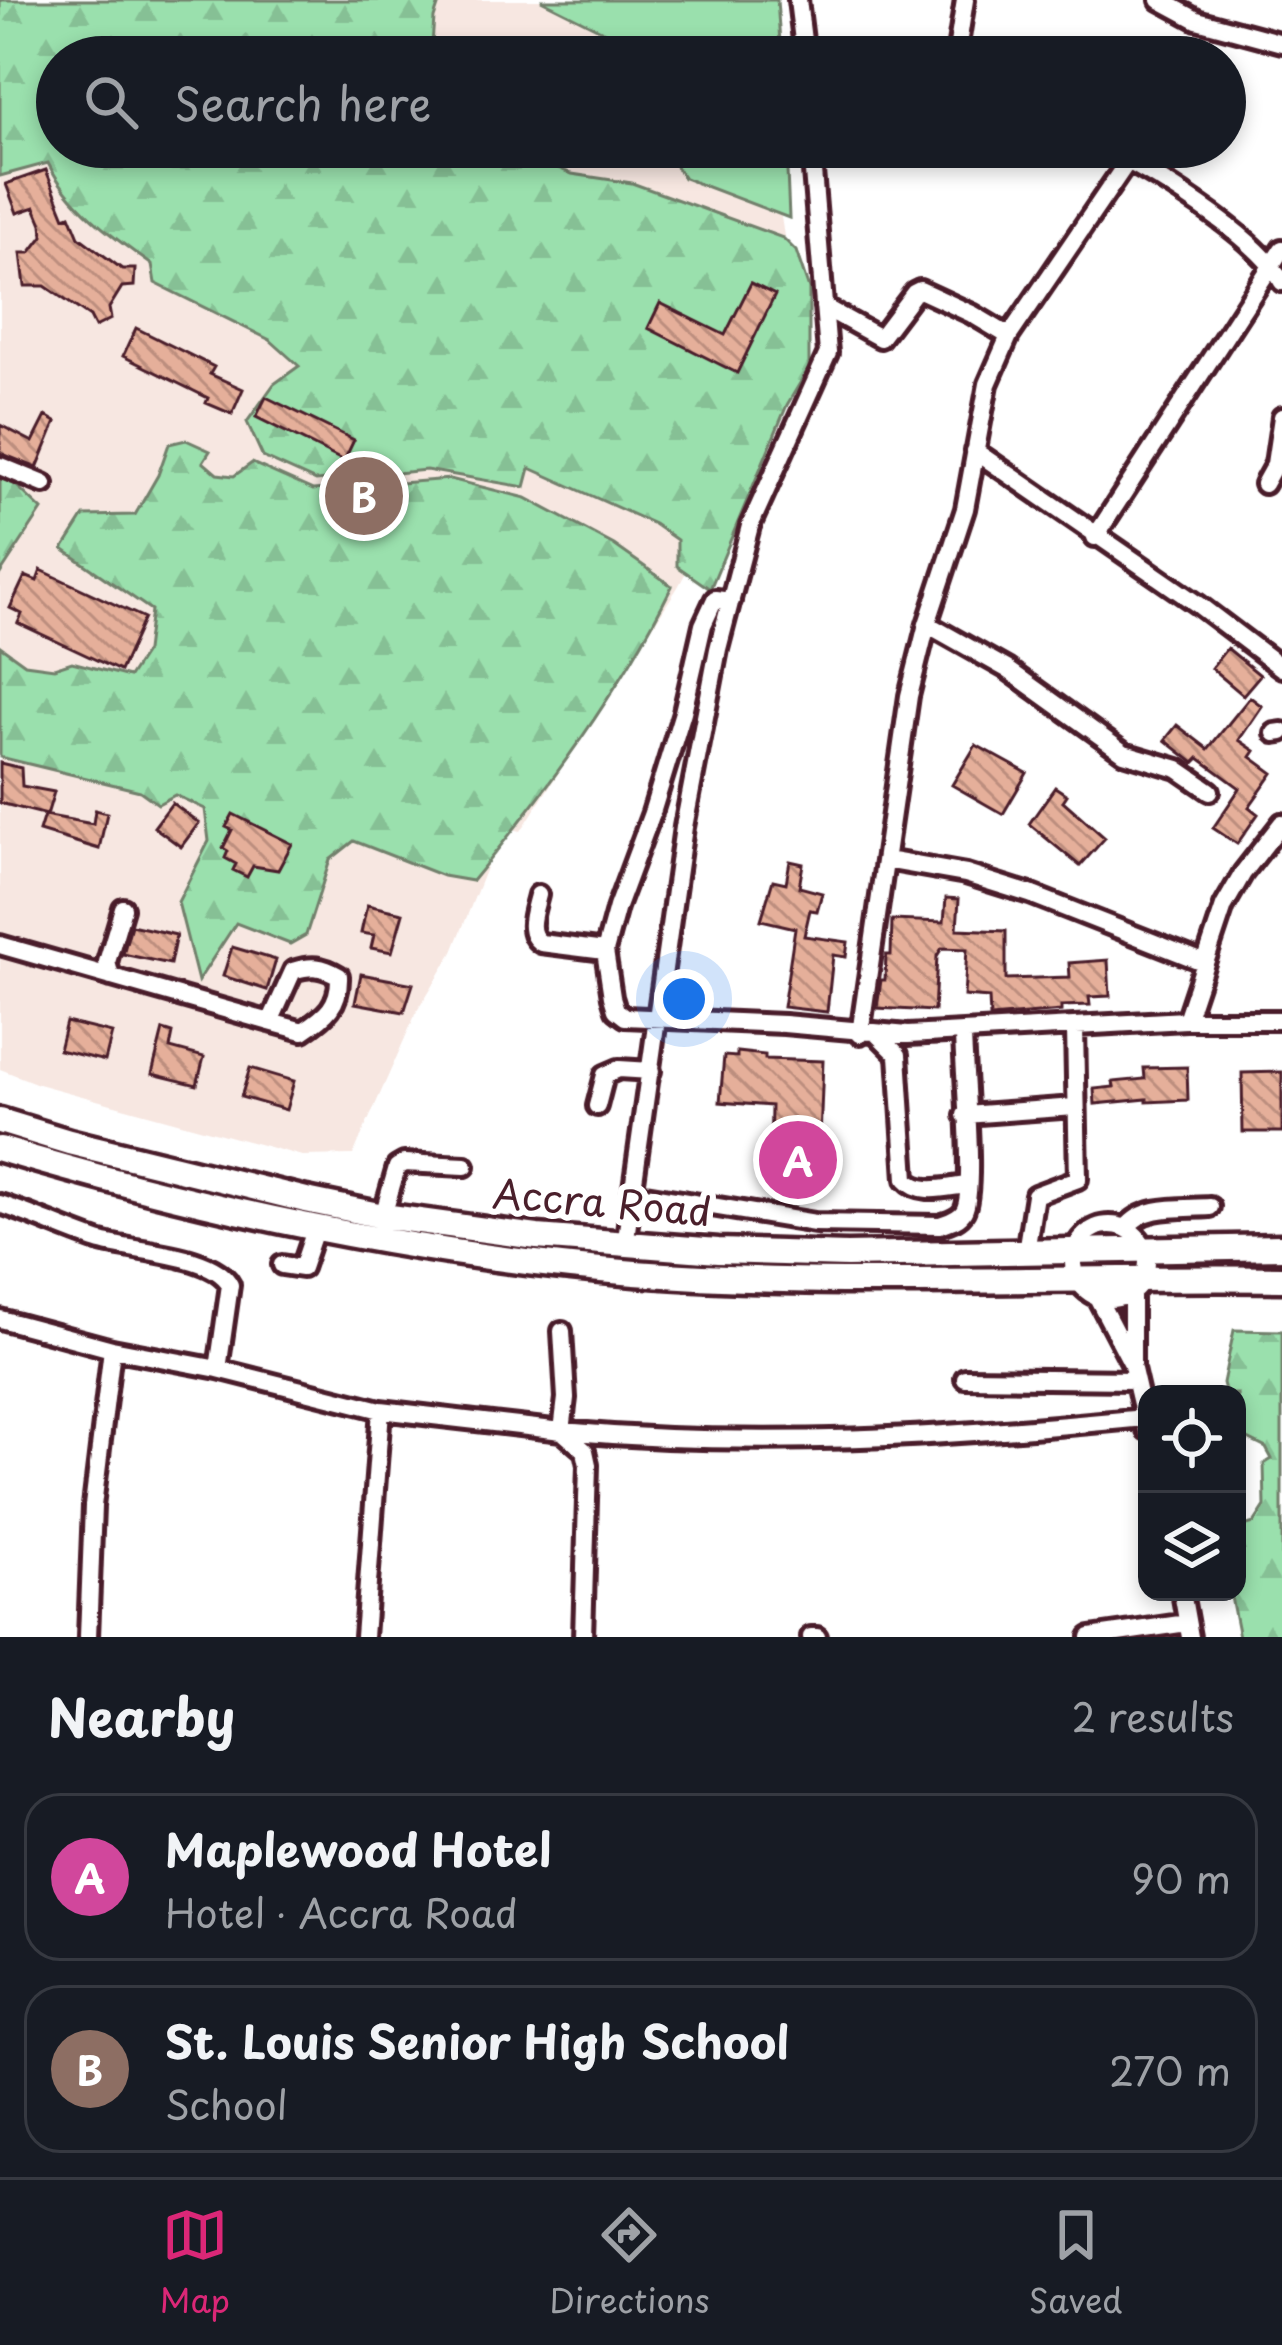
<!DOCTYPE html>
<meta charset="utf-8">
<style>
body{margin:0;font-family:"Playpen Sans",sans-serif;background:#20242c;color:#f1f3f6}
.controls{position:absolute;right:36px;bottom:36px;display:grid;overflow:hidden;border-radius:24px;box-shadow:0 6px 18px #0003}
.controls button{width:108px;height:108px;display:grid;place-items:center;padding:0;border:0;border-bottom:3px solid #363941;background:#171b24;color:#f1f3f6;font:60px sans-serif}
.you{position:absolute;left:684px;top:999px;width:42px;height:42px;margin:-30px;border:9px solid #fff;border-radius:50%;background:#1a73e8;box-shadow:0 0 0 18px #1a73e833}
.badge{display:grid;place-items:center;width:78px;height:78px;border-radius:50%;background:#db2777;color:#fff;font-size:39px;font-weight:700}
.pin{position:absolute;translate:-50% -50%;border:6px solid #fff;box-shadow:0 3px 12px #0006}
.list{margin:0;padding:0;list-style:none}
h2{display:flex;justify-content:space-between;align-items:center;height:156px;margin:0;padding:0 48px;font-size:51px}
h2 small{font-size:39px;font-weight:400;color:#9ea1a6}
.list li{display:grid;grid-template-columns:78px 1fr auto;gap:36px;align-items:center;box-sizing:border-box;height:168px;margin:0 24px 24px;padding:0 24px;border:3px solid #363941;border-radius:36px}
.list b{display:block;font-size:45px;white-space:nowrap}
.list p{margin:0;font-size:39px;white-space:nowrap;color:#9ea1a6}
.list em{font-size:39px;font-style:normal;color:#9ea1a6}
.icon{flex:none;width:66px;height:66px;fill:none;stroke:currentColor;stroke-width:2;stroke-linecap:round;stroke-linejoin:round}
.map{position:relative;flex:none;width:1282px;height:1637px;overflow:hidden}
.search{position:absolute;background:#171b24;box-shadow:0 6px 18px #0003;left:36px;right:36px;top:36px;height:132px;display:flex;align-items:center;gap:30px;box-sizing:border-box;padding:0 42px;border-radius:66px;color:#9ea1a6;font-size:45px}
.sheet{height:540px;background:#171b24}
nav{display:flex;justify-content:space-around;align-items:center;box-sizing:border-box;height:168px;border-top:3px solid #363941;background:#171b24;font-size:33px;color:#9ea1a6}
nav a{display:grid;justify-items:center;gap:6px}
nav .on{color:#db2777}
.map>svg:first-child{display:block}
</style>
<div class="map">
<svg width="1282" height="1637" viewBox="0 0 1282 1637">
<defs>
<pattern id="forest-firs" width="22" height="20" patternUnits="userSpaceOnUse" patternTransform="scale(3)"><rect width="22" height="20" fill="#9ae0ad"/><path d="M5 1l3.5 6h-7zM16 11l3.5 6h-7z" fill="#86c095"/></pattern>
<pattern id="building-back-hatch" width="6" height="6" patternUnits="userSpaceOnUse" patternTransform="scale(3)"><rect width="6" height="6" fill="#e5af9a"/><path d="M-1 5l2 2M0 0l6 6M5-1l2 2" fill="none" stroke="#bc8e7e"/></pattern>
</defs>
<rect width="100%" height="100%" fill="#fff"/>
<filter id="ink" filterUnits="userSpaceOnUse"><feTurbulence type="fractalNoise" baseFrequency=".00833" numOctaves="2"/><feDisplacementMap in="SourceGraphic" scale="24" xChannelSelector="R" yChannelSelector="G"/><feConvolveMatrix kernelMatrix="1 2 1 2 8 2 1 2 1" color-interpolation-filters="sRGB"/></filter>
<g filter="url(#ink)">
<path fill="#f7e7e1" d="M0 0H752L759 57H57V147H770L789 268 778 405 678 587 521 831 502 827 453 952 417 1011 353 1155 302 1156 38 1084 0 1069Z"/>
<path fill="#9ae0ad" stroke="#72806c" stroke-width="3" d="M541 0H777L781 57H655Z
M652 147H786L789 218 684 178 675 165 649 152Z"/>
<path fill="url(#forest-firs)" stroke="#72806c" stroke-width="3" d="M0 0H440L434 18 431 57H57V147H511L572 174 632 183 783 238 796 251 809 289V368L787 405 710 589 677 566V540L654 524 530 468 525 487 426 470 316 481 263 457 247 422 274 384 299 366 270 340 155 283 152 265C113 237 70 207 48 163L0 176Z
M186 440 210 451 203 462 217 474 234 476 252 463 313 490 450 479 526 498 614 545 672 586C619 693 548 789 472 881L443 876 354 841 330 860 306 935 290 944 236 923 198 981 178 902 209 841 205 809 175 795 158 804 140 791 0 757V646L25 664 54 668 72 662 129 677 146 651 151 610 63 549 84 516 135 515 158 475 169 444Z
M0 470 42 510 0 574Z
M1234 1330 1282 1331V1637H1239L1230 1592H1237V1528L1254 1523 1265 1506 1264 1464 1272 1459 1266 1448 1240 1435 1237 1394H1226L1223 1383Z"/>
<path fill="url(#building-back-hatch)" stroke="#4a1f2b" stroke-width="3" d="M46 170 65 217 70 215 79 237 122 269H135L134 286 122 287 109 308 111 319 95 327 90 317 45 286H25L21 253H30L43 236 42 224 35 207 17 213 6 184Z
M751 283 775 295 737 373 648 328 660 303 725 335Z
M136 328 214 367 210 374 243 389 232 414 206 403 208 398 123 356Z
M266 397 354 440 344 461 256 417Z
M46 416 56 422 37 468 0 453V425L33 442Z
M41 570 144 618 120 671 18 623 22 614 10 608 25 576 37 581Z
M1227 648 1260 675 1243 695 1211 668Z
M1250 697 1262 706 1239 740 1255 751 1251 757 1273 773 1249 807 1258 814 1237 844 1213 828 1240 788 1199 758 1194 763 1165 740 1177 725 1208 749Z
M976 745 1027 773 1003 814 952 785Z
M0 763 21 768 22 786 54 792 47 815 0 803Z
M1055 787 1067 795 1063 801 1105 838 1080 866 1029 824Z
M172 803 199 823 181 847 154 827Z
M95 810 107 813 99 849 39 831 44 815 93 824Z
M233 814 292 844 278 870 253 866 247 877 233 870 236 864 225 858 228 851 223 848 232 830 226 827Z
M790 861 803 864 799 887 822 893 817 911 810 910 804 936 848 942 846 957 833 955 827 1012 783 1007 795 928 761 920 773 880 786 883Z
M946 898 959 899 957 929 1006 931V979L1070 977 1069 963 1108 960 1110 996 1089 997 1090 1005 1061 1006V1011L990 1017 989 998 964 996 967 949 942 948 937 956 934 1011 877 1008 881 980H885L886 955H891L892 920 944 922Z
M367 905 403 913 392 952 371 948 374 935 361 933Z
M131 925 176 935 170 964 123 954Z
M232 947 276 960 267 990 223 976Z
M361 974 413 984 404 1012 355 1003Z
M66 1022 112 1033 105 1061 59 1050Z
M163 1030 173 1033 170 1048 204 1057 197 1085 152 1074Z
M737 1052 765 1055V1059L823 1061 819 1165H800V1173L770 1172 771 1106 720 1102 724 1056 737 1057Z
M1187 1067 1188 1100 1147 1102V1099L1095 1104 1094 1089 1114 1087 1113 1082 1145 1079 1144 1068Z
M250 1068 294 1081 286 1110 241 1097Z
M1282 1072V1132H1243L1242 1073Z"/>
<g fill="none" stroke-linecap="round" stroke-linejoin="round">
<g stroke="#4a1f2b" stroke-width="26">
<path id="minor" d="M798 0 805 57
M1160 0 1197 20 1282 43
M956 57 965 0
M1100 147C1149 170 1258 236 1282 282
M824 307 880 338 914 293 920 290 972 314 1009 336
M975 451 1200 606 1282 668
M0 466 44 484
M1264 484 1275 464 1282 417
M1095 537 1282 249
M731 601 715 599 703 625 683 712 652 813 617 907 605 951 612 997 616 1010 625 1017 784 1024 908 1035 1186 1020H1282
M927 624 1007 669 1124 753 1178 769 1210 791
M1275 733 1282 732
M886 860 966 874 1030 894 1203 962
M538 895C534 912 525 933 541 943L605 951
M0 945 270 1022 303 1031C326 1016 340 1005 339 976 322 966 312 965 293 971L270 1022
M111 977 107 962 123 908
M1186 1020 1224 906 1243 873 1282 823
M860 1034 909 696 927 624 965 509 988 384 1009 336 1128 161
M877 1034 898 1055 906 1179C921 1196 946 1187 967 1185
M597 1106 605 1075 619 1069 651 1071
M965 1115 1075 1107
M633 1193 815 1223 940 1225C948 1222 959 1220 964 1211 976 1189 963 1066 963 1032
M0 1204C34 1215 65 1230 98 1241 131 1252 214 1253 230 1285L218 1369
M383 1216 397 1167 404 1163 465 1166
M1073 1262a37 37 0 1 1 74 0a37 37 0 1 1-74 0Z
M1126 1228C1144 1204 1182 1209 1210 1207
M625 1245 684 827 718 649 750 526 828 353 811 147
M1026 1252 1035 1195 1078 1179 1075 1028
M282 1265 302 1268 316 1227
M1132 1291V1365L1147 1430
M1097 1297 1132 1364
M0 1319 112 1349 218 1369 381 1410 562 1431 585 1451 588 1465 583 1637
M562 1331 566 1398 562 1431C757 1449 950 1437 1144 1418
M965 1378 1135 1380
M1182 1592 1190 1637
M88 1637 93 1506 112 1349
M364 1637 381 1410
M811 1637H817
M1090 1637 1187 1623"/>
</g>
<g stroke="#4a1f2b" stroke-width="33">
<path id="highway" d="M0 1121 69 1142 306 1200 383 1216 537 1237 718 1251 847 1255 1282 1247
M0 1149C206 1210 421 1256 635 1273 850 1289 1067 1276 1282 1279"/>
</g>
<use href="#minor" stroke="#fff" stroke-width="16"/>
<use href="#highway" stroke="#fff" stroke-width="24"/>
</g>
</g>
<g text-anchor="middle" stroke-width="12" stroke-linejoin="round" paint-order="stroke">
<g font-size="39" fill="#4a1f2b" stroke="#fff">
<text transform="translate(602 1203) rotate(5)" y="14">Accra Road</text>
</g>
</g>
</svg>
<div class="controls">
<button><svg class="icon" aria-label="locate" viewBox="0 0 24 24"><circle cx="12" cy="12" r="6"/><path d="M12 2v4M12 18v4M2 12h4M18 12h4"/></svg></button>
<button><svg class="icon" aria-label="layers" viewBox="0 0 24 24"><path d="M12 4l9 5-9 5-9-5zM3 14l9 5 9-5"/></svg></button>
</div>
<div class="you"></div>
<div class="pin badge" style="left:798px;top:1160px;background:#d1479c">A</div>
<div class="pin badge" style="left:364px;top:496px;background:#8d6e63">B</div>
<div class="search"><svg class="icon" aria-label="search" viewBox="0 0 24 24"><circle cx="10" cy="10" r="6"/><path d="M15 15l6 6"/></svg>Search here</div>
</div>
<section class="sheet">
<h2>Nearby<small>2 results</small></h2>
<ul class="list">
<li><span class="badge" style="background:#d1479c">A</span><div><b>Maplewood Hotel</b><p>Hotel · Accra Road</p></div><em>90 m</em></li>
<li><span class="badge" style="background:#8d6e63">B</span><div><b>St. Louis Senior High School</b><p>School</p></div><em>270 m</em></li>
</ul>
</section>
<nav>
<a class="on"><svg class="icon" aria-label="map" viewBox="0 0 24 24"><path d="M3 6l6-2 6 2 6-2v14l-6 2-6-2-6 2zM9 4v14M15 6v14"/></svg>Map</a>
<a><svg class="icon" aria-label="directions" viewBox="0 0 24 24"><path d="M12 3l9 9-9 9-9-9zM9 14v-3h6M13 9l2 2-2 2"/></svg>Directions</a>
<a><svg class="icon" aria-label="saved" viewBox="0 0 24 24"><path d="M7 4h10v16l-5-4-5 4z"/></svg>Saved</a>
</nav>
